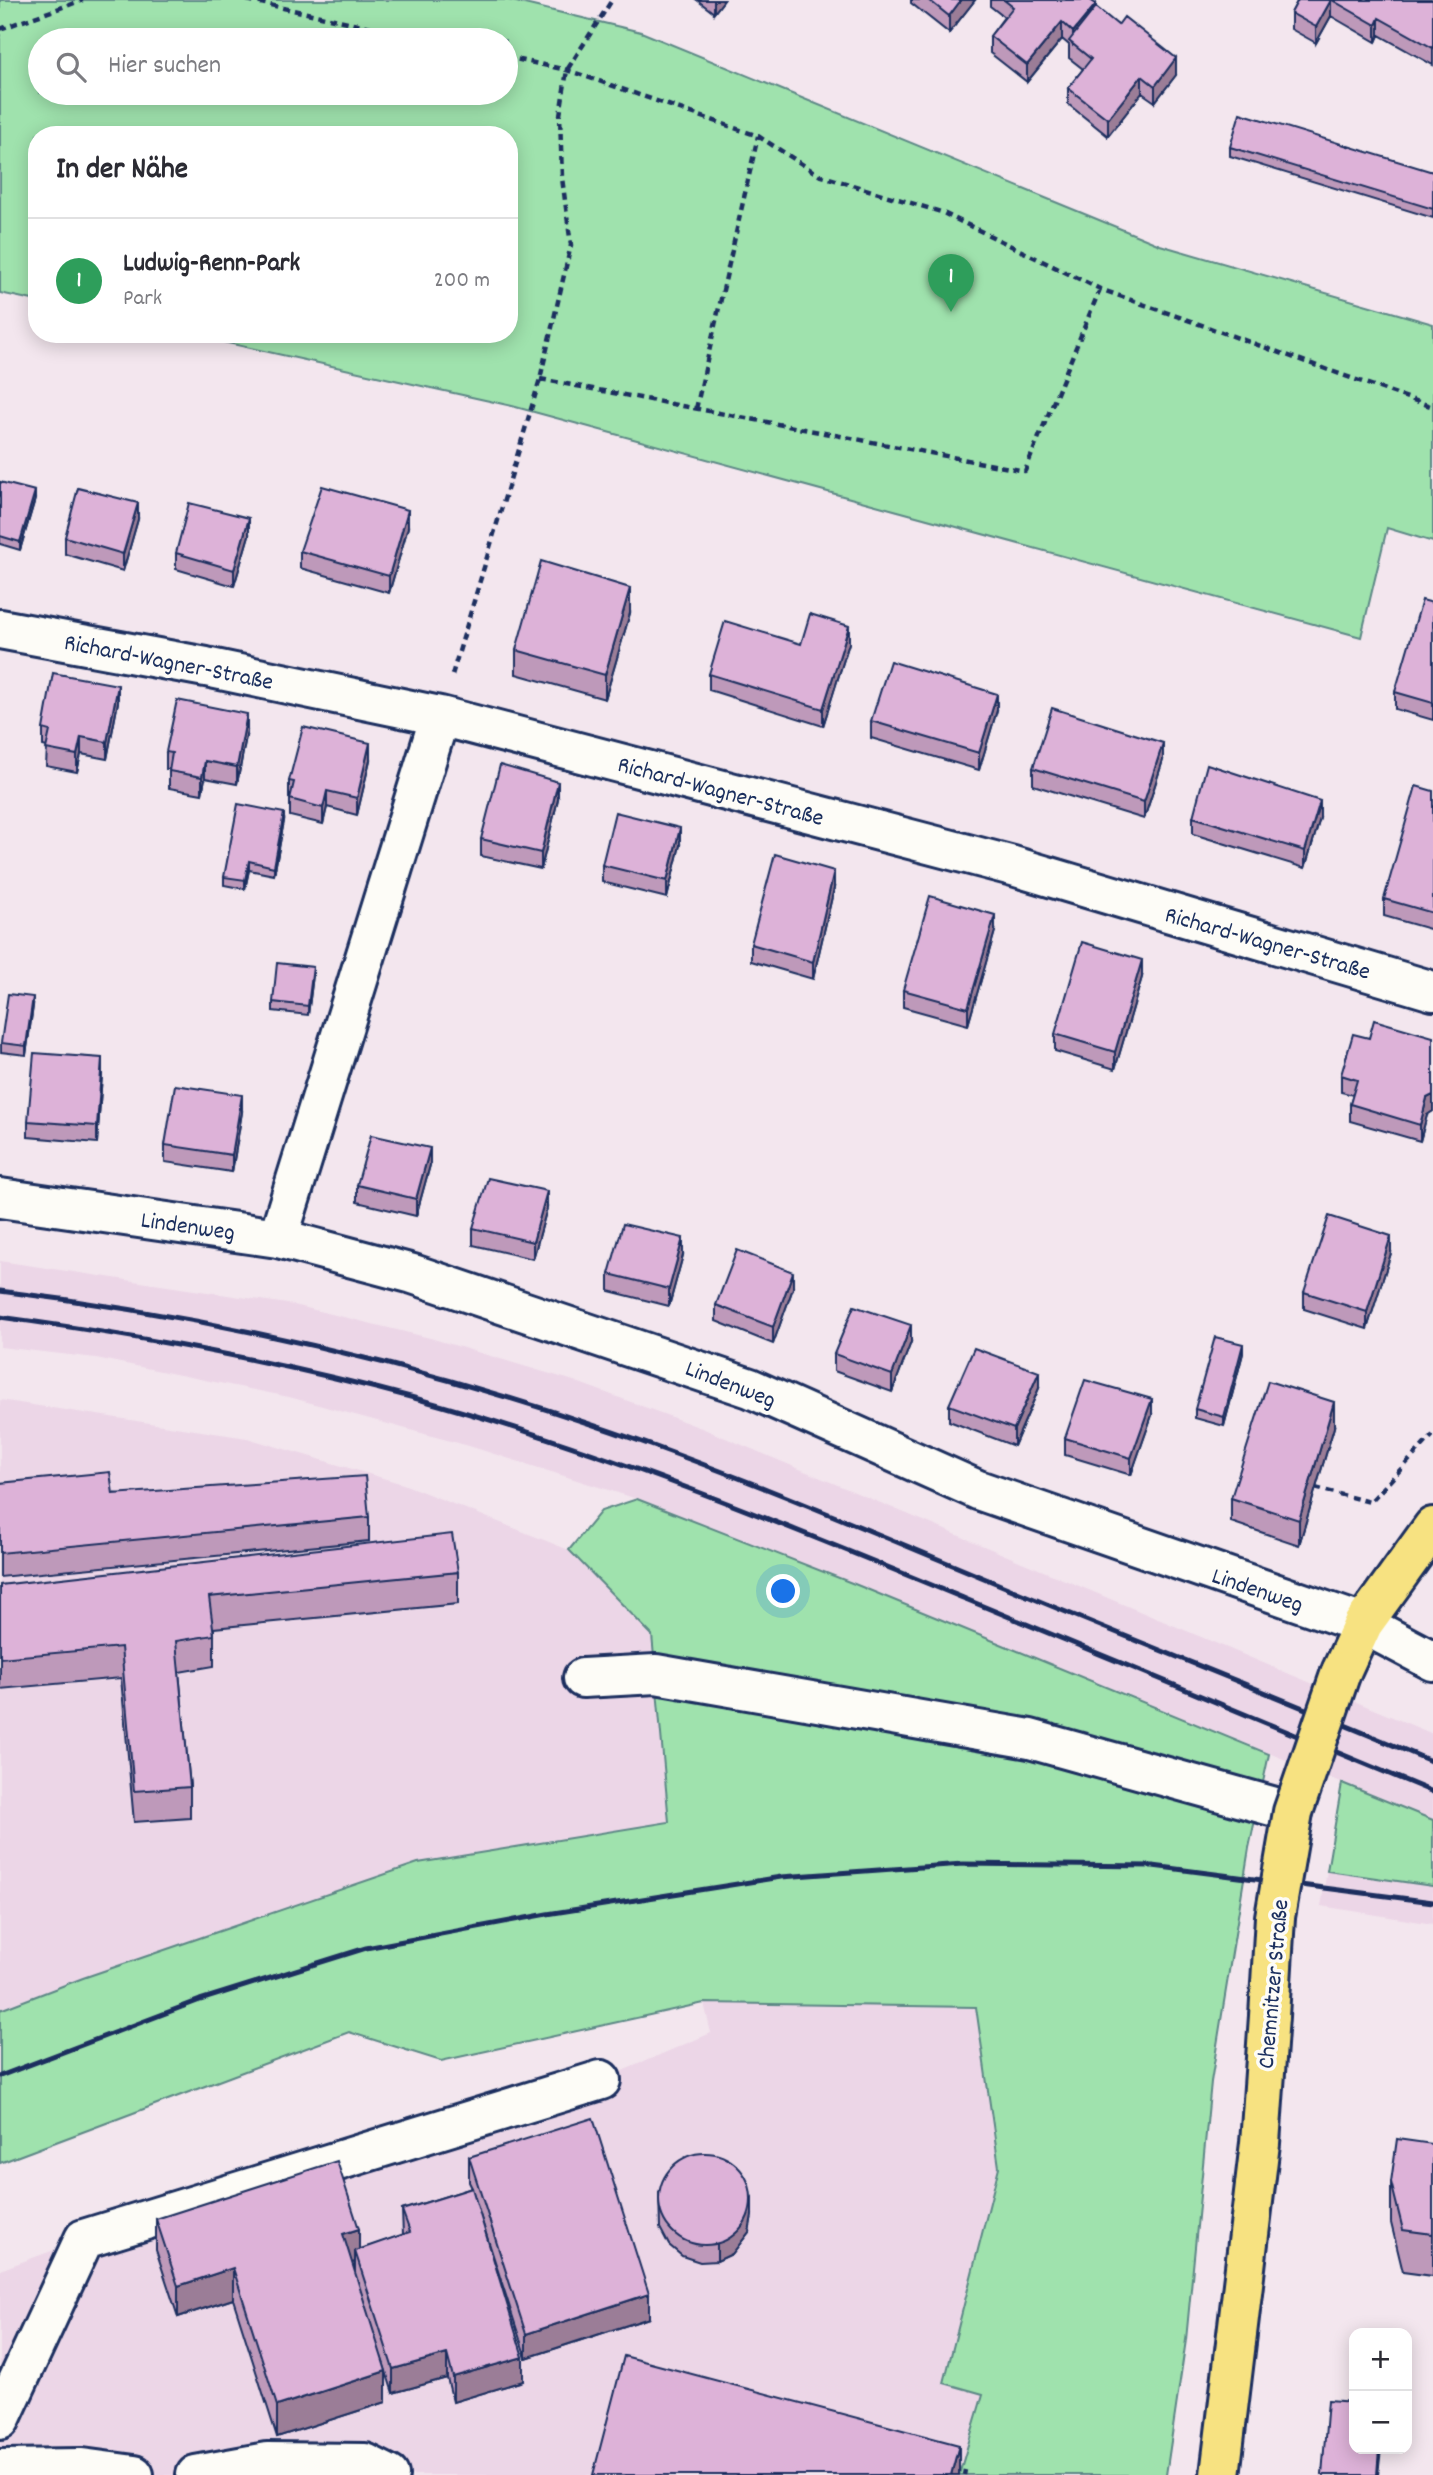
<!DOCTYPE html>
<html lang="de">
<meta charset="utf-8">
<style>
body{margin:0;font-family:Dekko,sans-serif;background:#f7f7f7;color:#2b2b33}
.controls{position:absolute;right:21px;bottom:21px;display:grid;overflow:hidden;border-radius:14px;box-shadow:0 4px 18px #0003}
.controls button{width:63px;height:63px;display:grid;place-items:center;padding:0;border:0;border-bottom:2px solid #e1e1e2;background:#fff;color:#2b2b33;font:35px sans-serif}
.you{position:absolute;left:784px;top:1592px;width:24px;height:24px;margin:-18px;border:5px solid #fff;border-radius:50%;background:#1a73e8;box-shadow:0 0 0 10px #1a73e833}
.badge{display:grid;place-items:center;width:46px;height:46px;border-radius:50%;background:#d93025;color:#fff;font-size:23px;font-weight:700}
.pin{position:absolute;translate:-50% -58px;filter:drop-shadow(0 2px 4px #0008)}
.pin::after{content:'';position:absolute;top:37px;width:24px;height:21px;background:inherit;clip-path:polygon(0 0,100% 0,50% 100%)}
.list{margin:0;padding:0;list-style:none}
h2{display:flex;justify-content:space-between;align-items:center;height:91px;margin:0;padding:0 28px;font-size:30px}
h2 small{font-size:23px;font-weight:400;color:#7c7c81}
.list li{display:grid;grid-template-columns:46px 1fr auto;gap:21px;align-items:center;box-sizing:border-box;height:126px;padding:0 28px;border-top:2px solid #e1e1e2}
.list b{display:block;font-size:26px;white-space:nowrap}
.list p{margin:0;font-size:23px;white-space:nowrap;color:#7c7c81}
.list em{font-size:23px;font-style:normal;color:#7c7c81}
.icon{flex:none;width:38px;height:38px;fill:none;stroke:currentColor;stroke-width:2;stroke-linecap:round;stroke-linejoin:round}
.map{position:relative;flex:none;width:1433px;height:2475px;overflow:hidden}
.search{position:absolute;background:#fff;box-shadow:0 4px 18px #0003;left:28px;top:28px;width:490px;height:77px;display:flex;align-items:center;gap:18px;box-sizing:border-box;padding:0 24px;border-radius:38px;color:#7c7c81;font-size:26px}
.panel{position:absolute;background:#fff;box-shadow:0 4px 18px #0003;left:28px;top:126px;width:490px;height:217px;border-radius:28px}
.map>svg:first-child{display:block}
</style>
<div class="map">
<svg width="1433" height="2475" viewBox="0 0 1433 2475">
<rect width="100%" height="100%" fill="#f3e6ee"/>
<filter id="ink" filterUnits="userSpaceOnUse"><feTurbulence type="fractalNoise" baseFrequency=".0143" numOctaves="2"/><feDisplacementMap in="SourceGraphic" scale="14" xChannelSelector="R" yChannelSelector="G"/><feConvolveMatrix kernelMatrix="1 2 1 2 8 2 1 2 1" color-interpolation-filters="sRGB"/></filter>
<g filter="url(#ink)">
<path fill="#ecd6e7" d="M0 1261 294 1305 430 1338 574 1381 704 1429 1433 1734V1820L857 1585 637 1499 469 1446 289 1397 96 1358 0 1347Z
M0 1400 247 1438 403 1484 569 1550 652 1635 669 1822 418 1863 83 1978 0 2010Z
M1327 1871 1433 1886V1924L1321 1906Z
M704 2003 976 2007 999 2167 944 2383 990 2396 966 2475H0V2270L84 2239 601 2080 711 2033Z"/>
<path fill="#9fe2ad" stroke="#5d8886" stroke-width="2" fill-rule="evenodd" d="M0 0H508L641 32 1160 245 1433 324V542L1387 528 1361 637 512 406 187 334H509V135H37V301L0 293ZM506 40V93H40V40Z
M637 1499 857 1585 1269 1754 1249 1848 1211 2082 1186 2340 1166 2475H959L983 2394 944 2383 999 2167 976 2007 704 2003 441 2061 349 2032 0 2163V2010L83 1978 418 1863 669 1822 652 1635 569 1550 601 1511Z
M1342 1783 1433 1820V1886L1327 1871Z"/>
<g fill="none" stroke-linecap="round" stroke-linejoin="round">
<g stroke="#1b2f5e" stroke-width="44">
<path id="minor" d="M0 629 206 667 440 716 1013 866 1433 991
M0 1198 278 1238 413 1274 750 1388 978 1490 1363 1624 1433 1661
M278 1238 440 716
M583 1678 656 1674 1030 1739 1293 1812
M0 2420 84 2239 601 2080
M0 2469 82 2468 134 2475
M196 2475 267 2462 365 2463 389 2475"/>
</g>
<g stroke="#1b2f5e" stroke-width="44">
<path id="major" d="M1341 1672 1363 1624 1433 1527
M1220 2475 1260 2143 1269 2016"/>
</g>
<path stroke="#1b2f5e" stroke-width="4.5" stroke-dasharray="7 5" stroke-linecap="butt" d="M247 0 430 40
M0 29 83 0
M506 57 567 70 758 136 819 175 941 212 1100 289 1433 407
M540 379 1025 471 1100 289
M696 409 758 136
M452 675 540 379 571 245 562 178 560 115 567 70 612 0
M1315 1488 1370 1502 1433 1435
M964 2475 965 2470"/>
<use href="#minor" stroke="#fdfcf7" stroke-width="38"/>
<use href="#major" stroke="#f7e281" stroke-width="38"/>
<path stroke="#1b2f5e" stroke-width="5" d="M0 1291C201 1315 401 1360 593 1425 742 1475 886 1538 1032 1598 1165 1653 1300 1705 1433 1762
M0 1317C141 1336 281 1362 418 1399 607 1451 788 1526 968 1600 1123 1664 1279 1727 1433 1792
M0 2076 200 2000 366 1948 547 1914 781 1877 963 1864 1153 1866 1433 1902"/>
<g stroke="#1b2f5e" stroke-width="44" stroke-linecap="butt">
<path id="major-bridge" d="M1269 2016 1275 1917 1293 1812 1341 1672"/>
</g>
<use href="#major-bridge" stroke="#f7e281" stroke-width="38"/>
</g>
<path fill="#be99ba" stroke="#1b2f5e" stroke-width="2" fill-rule="evenodd" d="M697 0H724L714 13Z
M911 0H975L949 33 911 3Z
M990 0H1090L1096 8 1176 75 1155 102 1142 93 1108 136 1068 104V88L1083 69 1069 58V45L1062 39 1027 82 990 53V36L1004 17 990 6Z
M1298 0H1433V65L1379 35 1376 42 1331 16 1316 43 1291 29V13Z
M1230 147 1433 172V218L1230 156Z
M0 482 35 499 20 550 0 544Z
M138 519 123 571 65 554V537Z
M408 527 389 593 300 568V551Z
M249 535 234 586 176 569V553Z
M1433 603V720L1395 709V692Z
M630 613 605 699 516 674V650Z
M849 643 823 726 709 690V674L801 644Z
M118 702 107 759 81 754 77 772 46 766 47 747 43 746V729Z
M997 710 979 770 871 738V721Z
M247 731 237 784 205 778 202 794 169 788V769H166V752Z
M370 760 357 815 327 807 323 824 290 816V798H289V781Z
M1163 760 1144 819 1033 785V768Z
M1433 791V930L1384 916V899Z
M558 799 541 869 481 856V839Z
M1193 817 1320 818 1305 868 1193 834Z
M284 821 274 875 249 870 245 889 224 885V877Z
M680 845 667 898 602 882V865Z
M834 888 813 979 751 961V944Z
M995 931 968 1025 903 1007V990Z
M313 975 308 1015 273 1011V1002Z
M1142 977 1115 1069 1055 1051V1034Z
M33 1006 26 1055 1 1052V1043Z
M1433 1037V1111L1427 1115 1420 1141 1350 1121V1104L1353 1095 1341 1092V1075L1369 1038Z
M102 1075 97 1143 28 1137V1121Z
M242 1112 232 1172 165 1162V1145Z
M430 1165 416 1216 357 1202V1185Z
M547 1208 533 1259 473 1245V1228Z
M1391 1253 1367 1329 1304 1309V1292Z
M683 1255 669 1306 609 1291V1274Z
M793 1288 773 1344 716 1321V1305Z
M911 1342 892 1392 834 1371V1354Z
M1243 1353 1224 1426 1195 1418V1409Z
M1039 1388 1014 1446 949 1421V1405Z
M1152 1415 1131 1475 1065 1455V1438Z
M1334 1427 1299 1545 1231 1522V1498Z
M0 1483 369 1517V1541L0 1577Z
M458 1572V1604L214 1628V1666L179 1672 190 1787V1818L134 1822 121 1678 0 1689V1585Z
M1433 2144V2276L1403 2272 1391 2223V2182Z
M469 2157 649 2318 526 2358 473 2193 523 2381 453 2402 447 2378 393 2393 381 2356 386 2402 277 2437 233 2299 178 2317 156 2250V2219L359 2250 403 2235 402 2210 472 2188 469 2182ZM355 2262V2272L352 2263Z
M659 2192 752 2215 749 2232 732 2254 717 2261 700 2262 682 2256 669 2245 660 2228Z"/>
<path fill="#9b7d97" stroke="#1b2f5e" stroke-width="2" d="M714 0H724L714 13Z
M961 0H975L949 33V16Z
M1331 0V16L1316 43V27Z
M1096 4V21L1073 45V32Z
M1379 18V35L1376 42V25Z
M1062 22V39L1027 82V65Z
M1176 58V75L1155 102V86Z
M1142 76V93L1108 136V119Z
M35 491V499L20 550V542Z
M138 503V519L123 571V554Z
M408 510V527L389 593V576Z
M249 518V535L234 586V570Z
M630 588V613L605 699V675Z
M849 626V643L823 726V709Z
M118 685V702L107 759V742Z
M997 694V710L979 770V753Z
M247 714V731L237 784V767Z
M81 737V754L77 772V755Z
M370 743V760L357 815V798Z
M1163 743V760L1144 819V802Z
M205 761V778L202 794V777Z
M558 782V799L541 869V853Z
M327 791V807L323 824V808Z
M1320 801V818L1305 868V851Z
M284 813V821L274 875V867Z
M680 828V845L667 898V881Z
M249 861V870L245 889V880Z
M834 871V888L813 979V962Z
M995 915V931L968 1025V1008Z
M1142 960V977L1115 1069V1052Z
M313 967V975L308 1015V1006Z
M33 997V1006L26 1055V1046Z
M102 1058V1075L97 1143V1126Z
M242 1095V1112L232 1172V1155Z
M1433 1095V1111L1427 1115 1420 1141V1125L1427 1098Z
M430 1148V1165L416 1216V1199Z
M547 1191V1208L533 1259V1242Z
M1391 1236V1253L1367 1329V1312Z
M683 1238V1255L669 1306V1289Z
M793 1272V1288L773 1344V1327Z
M911 1325V1342L892 1392V1375Z
M1243 1344V1353L1224 1426V1417Z
M1039 1372V1388L1014 1446V1429Z
M1152 1399V1415L1131 1475V1458Z
M1334 1402V1427L1299 1545V1520Z
M752 2198V2215L749 2232 732 2254 717 2261V2244Z
M359 2229V2260L355 2251V2262L343 2266V2234Z
M233 2268V2299L178 2317V2286Z
M649 2294V2318L526 2358V2334Z
M447 2354V2378L393 2393V2369Z
M523 2357V2381L453 2402V2377Z
M386 2371V2402L277 2437V2406Z
M959 2445V2475H951Z
M1379 2449H1381L1378 2475H1377Z"/>
<path fill="#ddb2d8" stroke="#1b2f5e" stroke-width="2" d="M929 0H961L949 16Z
M1004 0H1090L1096 4 1073 32 1062 22 1027 65 990 36 1013 7Z
M1298 0H1331L1316 27 1291 13Z
M1332 0H1433V48L1379 18 1376 25Z
M1096 7 1118 25 1124 17 1176 58 1155 86 1142 76 1108 119 1068 88 1091 59 1069 41Z
M1240 113 1433 172V209L1230 147Z
M0 482 35 491 20 542 0 536Z
M322 486 408 510 389 576 300 551Z
M78 488 138 503 123 554 65 537Z
M189 503 249 518 234 570 176 553Z
M541 561 630 588 605 675 516 650Z
M1422 600 1433 603V703L1395 692Z
M810 614 849 626 823 709 709 674 725 621 801 644Z
M890 661 997 694 979 753 871 721Z
M53 673 118 685 107 742 81 737 77 755 46 749 50 731 43 729Z
M177 700 247 714 237 767 205 761 202 777 169 771 172 753 166 752Z
M1052 708 1163 743 1144 802 1033 768Z
M303 727 370 743 357 798 327 791 323 808 290 799 294 782 289 781Z
M1207 764 1320 801 1305 851 1193 817Z
M500 765 558 782 541 853 481 839Z
M1416 786 1433 791V913L1384 899Z
M238 804 284 813 274 867 249 861 245 880 224 877Z
M615 812 680 828 667 881 602 865Z
M775 854 834 871 813 962 751 944Z
M930 896 995 915 968 1008 903 990Z
M1082 942 1142 960 1115 1052 1055 1034Z
M277 963 313 967 308 1006 273 1002Z
M8 994 33 997 26 1046 1 1043Z
M1374 1020 1433 1037V1095L1427 1098 1420 1125 1350 1104 1357 1080 1341 1075 1353 1034 1369 1038Z
M34 1053 102 1058 97 1126 28 1121Z
M175 1085 242 1095 232 1155 165 1145Z
M371 1135 430 1148 416 1199 357 1185Z
M488 1178 547 1191 533 1242 473 1228Z
M1329 1216 1391 1236 1367 1312 1304 1292Z
M623 1224 683 1238 669 1289 609 1274Z
M737 1250 793 1272 773 1327 716 1305Z
M854 1306 911 1325 892 1375 834 1354Z
M1215 1337 1243 1344 1224 1417 1195 1409Z
M974 1348 1039 1372 1014 1429 949 1405Z
M1085 1380 1152 1399 1131 1458 1065 1438Z
M1268 1381 1334 1402 1299 1520 1231 1498Z
M110 1472 113 1494 365 1476 369 1517 0 1553V1483Z
M452 1534 458 1572 209 1597 214 1635 176 1641 190 1787 134 1791 121 1647 0 1658V1585Z
M593 2118 649 2294 526 2334 469 2157Z
M1397 2139 1433 2144V2234L1403 2230 1391 2182Z
M659 2199a46 46 0 1 1 92 0a46 46 0 1 1-92 0Z
M337 2161 359 2229 343 2234 386 2371 277 2406 233 2268 178 2286 156 2219Z
M472 2188 523 2357 453 2377 447 2354 393 2369 355 2251 410 2232 402 2210Z
M624 2356 959 2445 951 2475H593Z
M1328 2400 1354 2402V2449H1379L1377 2475H1322Z"/>
</g>
<g text-anchor="middle" stroke-width="7" stroke-linejoin="round" paint-order="stroke">
<g font-size="24" fill="#1b2f5e" stroke="#fdfcf7">
<text transform="translate(169 661) rotate(11)" y="8">Richard-Wagner-Straße</text>
<text transform="translate(721 790) rotate(15)" y="8">Richard-Wagner-Straße</text>
<text transform="translate(1268 942) rotate(16)" y="8">Richard-Wagner-Straße</text>
<text transform="translate(188 1225) rotate(8)" y="8">Lindenweg</text>
<text transform="translate(731 1383) rotate(21)" y="8">Lindenweg</text>
<text transform="translate(1258 1589) rotate(19)" y="8">Lindenweg</text>
<text transform="translate(1272 1984) rotate(-85)" y="8">Chemnitzer Straße</text>
</g>
</g>
</svg>
<div class="controls">
<button>+</button>
<button>−</button>
</div>
<div class="you"></div>
<div class="pin badge" style="left:951px;top:312px;background:#2e9e5b">1</div>
<div class="search"><svg class="icon" aria-label="search" viewBox="0 0 24 24"><circle cx="10" cy="10" r="6"/><path d="M15 15l6 6"/></svg>Hier suchen</div>
<section class="panel">
<h2>In der Nähe<small></small></h2>
<ul class="list">
<li><span class="badge" style="background:#2e9e5b">1</span><div><b>Ludwig-Renn-Park</b><p>Park</p></div><em>200 m</em></li>
</ul>
</section>
</div>
